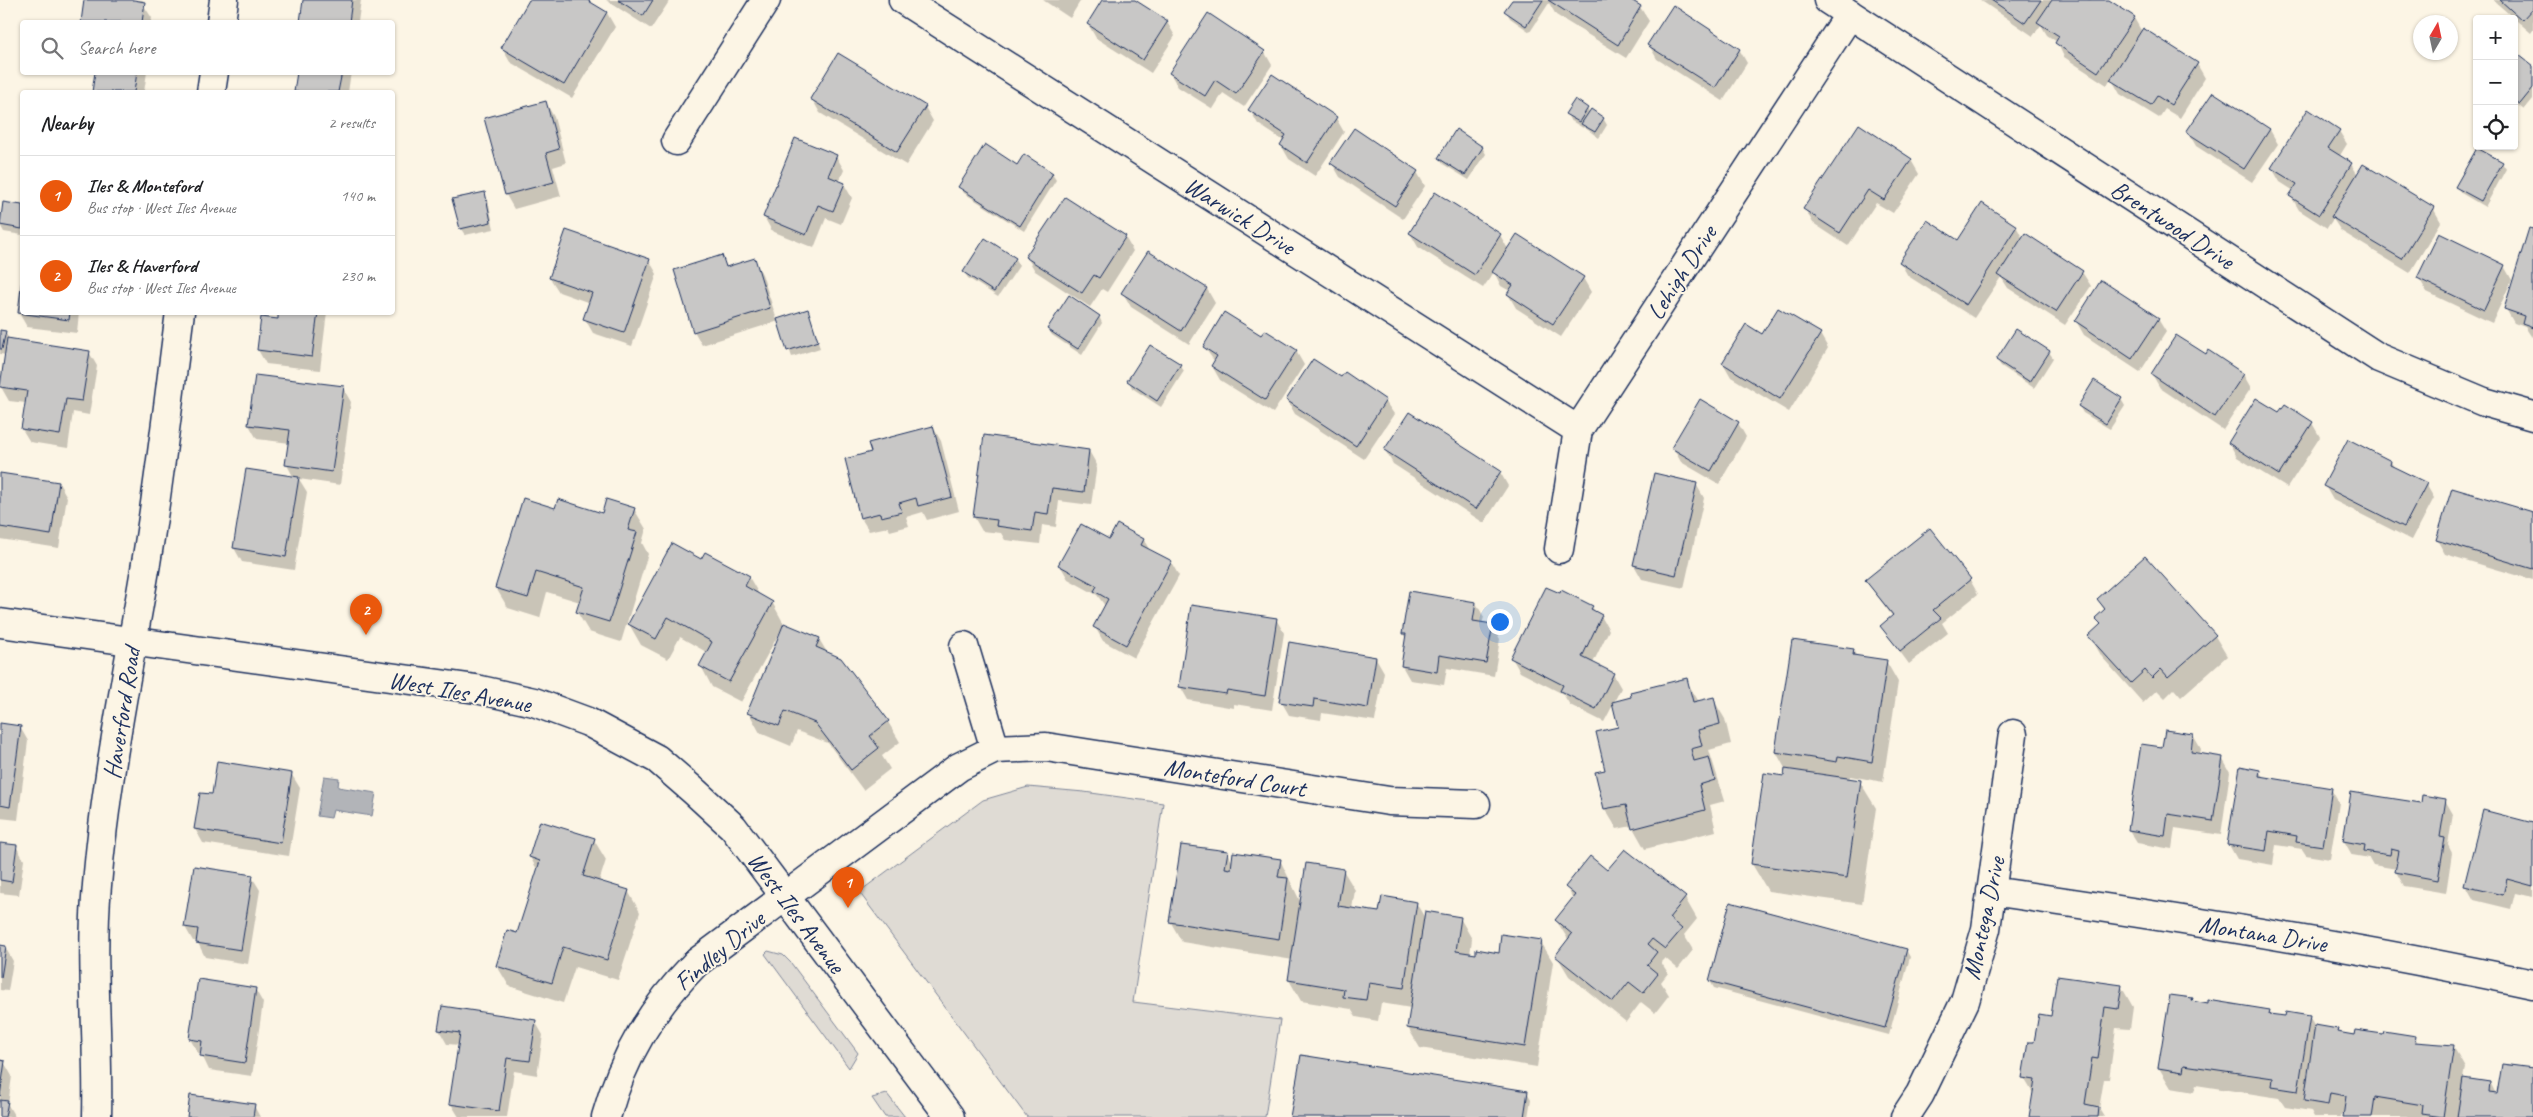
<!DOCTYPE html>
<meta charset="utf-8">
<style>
body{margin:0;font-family:Caveat,sans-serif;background:#f2f2f2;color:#202124}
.controls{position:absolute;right:15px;top:15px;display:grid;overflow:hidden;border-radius:5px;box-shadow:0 1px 4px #0004}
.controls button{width:45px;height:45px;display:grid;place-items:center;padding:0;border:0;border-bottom:1px solid #e0e0e0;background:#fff;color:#202124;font:25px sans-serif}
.compass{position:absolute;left:2413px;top:15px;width:45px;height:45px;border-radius:50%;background:#fff;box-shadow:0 1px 4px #0004;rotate:9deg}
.you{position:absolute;left:1499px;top:621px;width:18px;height:18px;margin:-12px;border:4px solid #fff;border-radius:50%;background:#1a73e8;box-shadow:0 0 0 8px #1a73e833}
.badge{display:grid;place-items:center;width:32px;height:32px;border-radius:50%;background:#ea580c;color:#fff;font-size:16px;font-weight:700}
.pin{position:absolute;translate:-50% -41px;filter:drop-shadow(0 1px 2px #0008)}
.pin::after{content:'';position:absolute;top:26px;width:18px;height:15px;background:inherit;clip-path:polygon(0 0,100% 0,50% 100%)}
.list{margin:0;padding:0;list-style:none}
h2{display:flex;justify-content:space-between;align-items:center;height:65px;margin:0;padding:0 20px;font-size:21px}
h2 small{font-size:16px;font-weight:400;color:#757577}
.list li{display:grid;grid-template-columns:32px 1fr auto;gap:15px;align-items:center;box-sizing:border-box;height:80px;padding:0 20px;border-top:1px solid #e0e0e0}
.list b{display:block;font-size:19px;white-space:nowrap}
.list p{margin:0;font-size:16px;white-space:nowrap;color:#757577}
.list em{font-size:16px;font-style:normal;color:#757577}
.icon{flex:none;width:28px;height:28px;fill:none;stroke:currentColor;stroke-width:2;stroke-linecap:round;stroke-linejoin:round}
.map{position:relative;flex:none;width:2533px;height:1117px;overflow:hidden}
.search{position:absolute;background:#fff;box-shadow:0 1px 4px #0004;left:20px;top:20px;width:375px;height:55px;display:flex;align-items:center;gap:12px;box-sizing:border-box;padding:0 18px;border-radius:5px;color:#757577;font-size:19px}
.panel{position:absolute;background:#fff;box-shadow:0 1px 4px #0004;left:20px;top:90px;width:375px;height:225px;border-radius:5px}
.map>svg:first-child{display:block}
</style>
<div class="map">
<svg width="2533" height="1117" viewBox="0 0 2533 1117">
<rect width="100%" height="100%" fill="#fcf5e5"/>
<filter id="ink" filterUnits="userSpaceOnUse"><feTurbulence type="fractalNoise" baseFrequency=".02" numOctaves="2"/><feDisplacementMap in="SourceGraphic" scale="10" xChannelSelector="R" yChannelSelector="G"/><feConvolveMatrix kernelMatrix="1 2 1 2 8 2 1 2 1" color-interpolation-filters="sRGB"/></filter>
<g filter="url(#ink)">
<path fill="#dfdbd4" stroke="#7d8599" d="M1028 787 1084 792 1163 803 1133 1002 1280 1020 1265 1117H1027L859 892 983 800Z
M768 951 783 955 791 963 858 1053 849 1068 765 954Z
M887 1094 905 1117H885L872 1098Z"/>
<path fill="#b2b4b8" stroke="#767f94" d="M324 776 339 778 338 787 376 793 372 816 333 810 331 818 317 816Z"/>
<path fill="#0003" d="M86 0H143L142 3 152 18 151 22H82Z
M304 0H361L358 22H301Z
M531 0H584L607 13 615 27 572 98 510 62 502 48Z
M606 0H670L651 29Z
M1043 0H1081L1070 18Z
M1103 0H1133L1167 22 1175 36 1151 73 1096 38 1088 24Z
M1513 0H1629L1640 7 1649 21 1626 58 1556 15 1549 3 1530 32 1510 18 1506 11Z
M1980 0H2107L2134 18 2142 32 2197 64 2205 78 2180 118 2165 109 2159 118 2120 94 2111 78 2107 85 2064 57 2057 42 2047 35 2041 25 2033 36Z
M2493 0H2533V30L2531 33Z
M1649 45 1739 49 1747 63 1723 101 1657 59Z
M1264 51 1272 65 1244 107 1223 93 1213 109 1178 87 1170 73Z
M2514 63 2533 68V99L2524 110 2514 102Z
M96 72H147L144 92H93Z
M298 72H351L348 92H295Z
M2213 94 2270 130 2278 144 2252 182 2196 146 2188 132Z
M812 99 925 107 933 121 906 165 820 113Z
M546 103 554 117 566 163 553 167 561 196 514 209 506 195 485 119Z
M1587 109 1590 113 1603 118 1607 125 1599 138 1584 127 1583 128 1570 120 1567 114Z
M1250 110 1336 118 1344 132 1315 176 1289 159 1281 145 1284 141 1258 124Z
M2339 131 2347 144 2339 157 2351 164 2358 175 2433 208 2441 222 2410 273 2341 231 2333 219 2327 228 2299 210 2291 196 2294 191 2280 182 2272 168Z
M1482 147 1486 154 1469 180 1443 164 1439 158Z
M836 156 844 170 839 182 844 184 852 198 841 224 826 218 814 248 772 231 764 217Z
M1911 160 1919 174 1893 213 1876 203 1848 246 1813 223 1805 209Z
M1332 163 1417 172 1425 186 1403 219 1340 177Z
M2502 163 2506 169 2485 207 2461 193 2457 187Z
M1018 167 1052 174 1056 180 1024 231 964 193 960 187Z
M484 193 488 200 494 229 465 235 461 229Z
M1065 199 1125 237 1133 251 1107 292 1102 289 1090 307 1035 271 1027 257Z
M4 203 22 206V235L4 232 0 225Z
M2016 226 2023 239 2026 235 2082 272 2091 286 2065 325 2008 288 2001 277 1974 318 1908 276 1900 262 1959 242Z
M2533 230V339L2525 327 2514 323 2506 309Z
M1410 233 1500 235 1508 249 1583 278 1591 292 1561 337 1516 308 1508 294 1510 291 1501 286 1494 272 1483 288 1418 247Z
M1148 253 1207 289 1215 303 1189 344 1131 307 1123 293Z
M721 257 728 268 754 260 762 274 777 320 807 311 820 348 792 357 779 321 702 345 694 331Z
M1015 259 1019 266 998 297 968 278 964 272Z
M649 260 657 274 632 346 593 333 585 319 590 303 559 292 550 278Z
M2504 266 2512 280 2492 323 2427 292 2419 278Z
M22 287V312H79L77 333 27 327 19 313Z
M280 312H327L320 370 266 364 258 350 279 320Z
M1099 316 1102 323 1082 355 1052 335 1048 329Z
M2158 319 2166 332 2140 372 2084 335 2076 321Z
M0 331 5 332 9 339 89 352 97 366 89 415 73 412 68 448 30 442 22 429 26 403 9 401 1 387 6 355 0 354Z
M1820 334 1828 348 1789 412 1731 377 1723 363 1762 335Z
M1262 337 1296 351 1304 365 1273 413 1220 380 1212 366 1215 362 1204 347Z
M2049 352 2053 358 2034 388 2001 366 1997 360Z
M2206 356 2243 374 2251 388 2223 430 2160 388 2152 374Z
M1180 365 1184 371 1161 407 1132 388 1129 381Z
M1342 379 1385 401 1394 414 1364 459 1295 414 1287 400Z
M343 388 351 402 340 485 299 479 307 492 294 570 242 562 234 548 294 478 287 465 290 443 257 439 249 425Z
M2121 399 2125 406 2110 429 2083 413 2079 406Z
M1738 423 1746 437 1719 484 1681 462 1673 448Z
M2312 423 2320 437 2287 488 2237 457 2229 443Z
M933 427 941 441 959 511 927 520 923 512 906 517 909 526 890 531 888 527 869 531 861 518 872 453Z
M1385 450 1500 472 1508 486 1484 523 1393 464Z
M1089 451 1097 465 1091 505 1059 501 1056 527 1042 525 1040 544 1005 540 1001 533 982 531 974 517Z
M2391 462 2395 469 2426 484 2434 498 2412 540 2333 500 2325 486Z
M0 474 59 483 67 497 59 548 0 539Z
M1696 484 1704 498 1684 588 1642 579 1634 565Z
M556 509 603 515 634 509 646 529 642 543 648 554 621 642 589 632 577 612 580 602 547 592 540 618 508 608 496 588Z
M2533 514V580L2445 554 2437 540Z
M1930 530 1970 580 1978 594 1942 623 1948 633 1909 664 1881 626 1893 617 1866 581Z
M1144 540 1150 551 1171 562 1179 576 1134 658 1103 641 1095 627 1106 607 1097 595 1068 579 1060 565 1109 541Z
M702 561 749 577 760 596 772 602 784 624 819 639 828 654 888 722 900 742 882 756 890 769 863 790 828 743 797 731 791 746 760 733 749 713 782 630H781L741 702 712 687 701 666 708 653 680 637 668 659 641 645 629 624Z
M2098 599 2215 636 2227 656 2181 697 2174 689 2165 698 2157 690 2143 703 2102 657 2090 636 2101 626 2097 618 2105 611Z
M1476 603 1484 617 1482 624 1492 625 1500 639 1494 676 1447 668 1444 685 1410 680 1402 666 1406 639 1403 633Z
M1592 607 1596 613 1601 616 1609 630 1593 663 1613 674 1621 688 1614 702 1686 680 1699 702 1713 699 1725 719 1731 744 1709 750 1725 801 1710 805 1716 831 1645 849 1632 826 1617 829 1605 809 1597 773 1606 771 1620 728 1614 703 1604 722 1570 705 1563 694 1520 672 1512 658Z
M1276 619 1284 633 1272 710 1234 704V708L1188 700 1180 686Z
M1853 650 1857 657 1886 661 1898 682 1883 782 1850 776 1849 780 1860 782 1876 808 1862 904 1768 891 1752 864 1785 777 1786 770 1776 752Z
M1376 658 1384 672 1375 721 1322 713 1321 720 1289 715 1281 701Z
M0 725 20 727 28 741 18 820 0 818Z
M2193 735 2201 749 2200 755 2222 758 2230 772 2221 835 2175 828 2172 849 2137 843 2129 830 2163 748Z
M2259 771 2264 778 2331 789 2339 803 2330 859 2306 855 2302 849 2276 845 2273 865 2237 859 2229 845Z
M292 775 300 788 289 856 203 843 195 829 213 796Z
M2445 800 2453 814 2448 845 2452 853 2446 893 2404 886 2396 872 2397 869 2373 865 2369 858 2352 855 2344 841 2422 804Z
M2533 824V897L2515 893 2511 909 2474 900 2466 886Z
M594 840 606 860 599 882 628 891 640 912 618 980 575 967 563 1003 509 986 497 966 517 935 538 871 530 857Z
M0 844 16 846 24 860 19 895 0 893Z
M1227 853 1233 863 1280 860 1301 903 1343 870 1355 890 1352 909 1381 913 1416 903 1425 918H1460L1472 939 1470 955 1500 954 1541 942 1553 962 1537 1067 1420 1048 1408 1028 1411 1008 1381 1003 1378 1021 1356 1017 1351 1009 1301 1001 1289 980 1293 960 1182 942 1170 921Z
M252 877 260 890 248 964 205 957 197 941H193L185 927Z
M1567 887 1685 898 1697 919 1684 935 1693 950 1678 969 1665 958 1661 962 1668 973 1661 982 1669 995 1655 1013 1641 1002 1626 1022 1569 976 1557 956 1569 941 1556 920 1573 899Z
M0 946 5 947 13 961 8 991 0 990Z
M1906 950 1910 957 1889 1035 1714 988 1710 981Z
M2121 986 2133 1007 2130 1029 2116 1028 2109 1079H2104L2099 1109 2104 1117H2030L2034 1095 2024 1078 2035 1043Z
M255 989 263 1003 252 1076 209 1070 201 1053H198L190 1039Z
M2192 999 2194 1003 2269 1011 2271 1015 2286 1018 2309 1017 2316 1029 2337 1030 2339 1034 2415 1037 2418 1043 2453 1046 2465 1067 2463 1079 2490 1083 2496 1095 2533 1070V1117H2344V1114H2341V1117H2314L2311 1111 2285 1107 2279 1098 2196 1085 2194 1092 2171 1088 2159 1068Z
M535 1021 543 1035 537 1075 514 1071 507 1117H459L451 1104 460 1045 447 1044 439 1030Z
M0 1061 4 1062 12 1076 8 1105 15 1117H0Z
M1527 1092 1531 1099 1528 1117H1292Z
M254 1106 260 1117H188Z"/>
<path fill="#c8c7c6" stroke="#1b2f5e" d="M84 0H134L145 2 142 22H81Z
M303 0H352L349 22H300Z
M529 0H587L607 12 564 85 501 48Z
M618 0H653L643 16Z
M1102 0H1135L1168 21 1143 60 1087 24Z
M1512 0H1543L1526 26 1504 11Z
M1548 0H1631L1641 6 1618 45Z
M1991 0H2041L2025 23Z
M2052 0H2109L2135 17 2098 72 2055 43 2059 36 2037 22Z
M2500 0H2533V8L2522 20Z
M1673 5 1740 49 1715 88 1647 45Z
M1208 13 1265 51 1236 94 1215 80 1205 96 1169 73Z
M2143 28 2198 63 2171 105 2157 96 2151 105 2110 80Z
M838 53 926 106 897 152 810 99Z
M2519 55 2533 66V88L2520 104 2514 100V61Z
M95 72H137L134 92H92Z
M297 72H342L338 92H294Z
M1272 74 1337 117 1307 163 1280 145 1286 135 1248 110Z
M2213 92 2270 129 2244 169 2186 132Z
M1575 99 1588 108 1579 122 1565 114Z
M546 101 559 149 546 153 554 182 505 195 484 118Z
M1591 109 1604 118 1595 132 1581 124Z
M2308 109 2340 130 2328 148 2352 163 2319 215 2289 196 2297 184 2271 168Z
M1859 124 1912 159 1884 200 1868 190 1840 233 1803 209Z
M1354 128 1418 171 1395 206 1330 163Z
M1456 129 1483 147 1465 175 1438 158Z
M795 138 837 155 828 176 845 183 833 211 818 205 806 235 763 217Z
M985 144 1017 165 1024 154 1053 173 1020 226 958 187Z
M2477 148 2503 162 2481 201 2455 187Z
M2363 164 2434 207 2402 259 2331 217Z
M485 192 491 222 460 229 452 199Z
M1435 192 1501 234 1475 275 1409 233Z
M1065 197 1126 236 1099 278 1094 275 1082 293 1025 257Z
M3 202 22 205V229L0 225Z
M1982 203 2017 226 1966 305 1899 262 1927 220 1958 240Z
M2529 228 2533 229V328L2522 324 2524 316 2504 309Z
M566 230 650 259 624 333 583 319 592 293 549 278Z
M2025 233 2083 271 2056 312 1998 275Z
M2439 233 2505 265 2484 310 2417 278Z
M1517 234 1584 277 1553 324 1507 294 1513 285 1492 272Z
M985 238 1016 258 994 292 963 272Z
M1148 251 1207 288 1181 331 1121 293Z
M722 255 726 267 755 258 770 308 693 332 674 270Z
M22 278V312H70L69 320 18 313Z
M2101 280 2159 318 2132 359 2075 321Z
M1069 295 1100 316 1078 349 1047 329Z
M1778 308 1821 333 1780 399 1722 363 1746 324 1762 334Z
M808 309 818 341 787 351 777 319Z
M278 312H318L312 357 257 350 261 317 278 319Z
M1224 312 1261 335 1265 330 1297 350 1265 400 1211 366 1217 356 1203 347Z
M2016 329 2050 351 2030 382 1996 360Z
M0 330 6 331 2 349H0Z
M2176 335 2206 354 2208 350 2244 374 2215 417 2151 374Z
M7 338 90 351 82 401 66 399 60 435 21 429 27 391 0 387Z
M1150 345 1181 364 1157 401 1127 381Z
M1313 359 1341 377 1345 372 1386 400 1356 446 1286 400Z
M255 375 344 386 332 472 285 465 290 430 248 425Z
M2094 380 2122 398 2106 424 2078 406Z
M2256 398 2279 412 2285 404 2313 422 2279 475 2228 443Z
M1700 399 1739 422 1711 471 1671 448Z
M1409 412 1501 471 1476 509 1384 450Z
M933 426 952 497 918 506 916 498 899 503 902 512 881 517 880 513 860 518 845 459 871 452 868 443Z
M984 435 1089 450 1084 492 1052 488 1048 514 1035 512 1032 531 996 526 997 520 973 517Z
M2348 439 2391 461 2390 465 2427 483 2404 527 2323 486Z
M246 469 299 477 286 557 233 548Z
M0 473 59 482 51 535 0 527Z
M1654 473 1697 483 1676 575 1633 565Z
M2452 488 2533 512V569L2436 540Z
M523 498 555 508 558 499 602 513 606 499 635 508 628 530 637 532 609 622 576 612 584 587 536 572 528 598 495 588Z
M1081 524 1109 539 1117 524 1144 539 1141 545 1172 561 1126 645 1093 627 1108 599 1094 591 1097 586 1058 565Z
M1930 528 1971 579 1933 610 1941 618 1900 651 1880 626 1893 615 1865 580Z
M672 543 701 559 705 552 750 576 745 586 773 602 729 682 699 666 712 642 668 617 656 639 628 624Z
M2145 556 2216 635 2168 677 2161 669 2152 678 2145 670 2131 683 2088 636 2101 624 2095 618 2105 609 2097 599Z
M1546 587 1560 593 1561 590 1593 606 1591 609 1602 615 1582 657 1614 673 1596 709 1560 691 1563 685 1510 658Z
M1409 591 1476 602 1473 621 1493 624 1486 663 1439 655 1437 672 1401 666 1406 634H1402Z
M1191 605 1277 618 1265 696 1227 690 1226 694 1179 687Z
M784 623 820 638 816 647 841 658 889 721 870 736 879 748 851 770 815 723 785 711 779 726 747 713Z
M1792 640 1854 649 1853 655 1887 660 1872 762 1838 756 1837 762 1775 752Z
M1289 642 1376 657 1368 708 1314 699 1313 707 1279 702Z
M1687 678 1693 702 1714 697 1720 724 1698 730 1702 746 1691 749 1694 761 1709 757 1715 780 1699 785 1705 810 1632 829 1626 805 1604 809 1595 772 1605 770 1596 732 1618 727 1612 702 1631 697 1630 692Z
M0 723 21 726 10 807 0 805Z
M2165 730 2193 734 2191 752 2223 757 2213 821 2168 814 2165 836 2128 830 2141 744 2162 747Z
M217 761 292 773 281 843 194 829 200 793 212 794Z
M2240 766 2260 770 2259 776 2332 788 2323 846 2296 842 2297 836 2269 831 2266 851 2227 845Z
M1785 769 1861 780 1847 878 1751 864 1764 773 1784 776Z
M2351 792 2421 803 2422 795 2446 799 2440 837 2445 838 2438 880 2395 872 2399 851 2391 849 2390 855 2364 851 2365 845 2343 841Z
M2483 810 2533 823V886L2507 879 2503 895 2464 886Z
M540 821 595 838 583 876 629 890 607 960 563 947 552 983 496 966 507 930 517 933 540 861 529 857Z
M0 843 17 845 12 882 0 880Z
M1181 845 1228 851 1225 868 1231 869 1233 852 1281 859 1278 877 1288 878 1279 939 1169 922Z
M1625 849 1686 897 1669 918 1682 929 1665 949 1652 939 1648 944 1657 952 1647 965 1658 974 1643 993 1629 982 1613 1002 1555 956 1572 934 1555 920 1575 895 1565 887 1590 856 1607 870Z
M1306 863 1344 869 1338 906 1379 912 1382 896 1417 902 1404 988 1369 983 1366 1000 1343 997 1344 989 1288 980Z
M194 866 253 875 241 950 196 943 198 929 184 927Z
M1730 902 1907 949 1885 1028 1709 981Z
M1425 911 1461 917 1456 951 1476 954V949L1499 953 1501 934 1542 940 1525 1047 1407 1028Z
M0 945 6 946 1 978 0 977Z
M2057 976 2122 985 2118 1009 2105 1007 2098 1059 2092 1058 2085 1104 2099 1107 2098 1117H2029L2035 1080 2022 1078 2028 1042H2034L2039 1014 2051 1016Z
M198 979 256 988 245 1063 200 1056 202 1041 189 1039Z
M2170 995 2193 998 2192 1001 2208 1004V1000L2270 1010 2269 1014 2285 1016 2286 1012 2310 1016 2298 1091 2272 1087 2273 1078 2184 1065 2183 1072 2158 1068Z
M442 1006 536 1020 530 1061 507 1058 499 1111 449 1104 460 1033 438 1030Z
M2315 1025 2338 1029 2337 1032 2354 1035 2355 1030 2383 1034 2384 1031 2416 1036 2415 1042 2454 1045 2443 1117 2422 1114 2423 1105 2375 1097 2372 1117H2343L2346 1096 2330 1093 2328 1105 2304 1101Z
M1301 1055 1528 1091 1524 1117H1290Z
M0 1060 5 1061 0 1096Z
M2502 1064 2533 1068V1117H2457L2463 1078 2490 1082 2489 1093 2497 1094Z
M190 1095 255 1104 253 1117H187Z
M0 1100 8 1101 5 1117H0Z"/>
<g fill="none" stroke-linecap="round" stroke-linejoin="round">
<g stroke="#1b2f5e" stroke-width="31">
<path id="street" d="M903 0 1578 430
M1828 0 2379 358 2484 402 2533 416
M221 22 224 0
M211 92 214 72
M676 141 766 0
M1559 549 1578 430 1850 14
M964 646 995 749
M1991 891C2173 917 2354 946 2533 984
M97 1117C99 1040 90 962 97 885 105 785 125 686 142 587 158 496 168 404 180 312
M606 1117C623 1056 652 1008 696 963L959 767 995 749 1046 747 1389 801 1476 804
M1905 1117 1920 1094 1965 1001 1986 929 2013 734"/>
</g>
<g stroke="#1b2f5e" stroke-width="31">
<path id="secondary" d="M0 623 476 689 534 702 588 722 657 759 695 792 733 827 950 1117"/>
</g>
<use href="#street" stroke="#fcf5e5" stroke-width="28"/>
<use href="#secondary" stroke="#fcf5e5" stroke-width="28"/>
</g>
</g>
<g text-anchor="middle" stroke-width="4" stroke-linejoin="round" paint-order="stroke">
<g font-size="25" fill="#1b2f5e" stroke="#fcf5e5">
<text transform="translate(1240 215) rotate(32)" y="9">Warwick Drive</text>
<text transform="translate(2173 224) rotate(33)" y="9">Brentwood Drive</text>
<text transform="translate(1681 272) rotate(-57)" y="9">Lehigh Drive</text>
<text transform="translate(460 691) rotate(10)" y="9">West Iles Avenue</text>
<text transform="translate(121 713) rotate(-81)" y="9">Haverford Road</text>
<text transform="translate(1235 777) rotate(9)" y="9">Monteford Court</text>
<text transform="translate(797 912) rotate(53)" y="9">West Iles Avenue</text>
<text transform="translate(1983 918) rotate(-78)" y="9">Montega Drive</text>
<text transform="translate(2263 933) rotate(9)" y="9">Montana Drive</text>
<text transform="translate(719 950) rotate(-40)" y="9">Findley Drive</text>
</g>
</g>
</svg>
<div class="controls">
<button>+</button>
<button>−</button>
<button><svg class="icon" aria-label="locate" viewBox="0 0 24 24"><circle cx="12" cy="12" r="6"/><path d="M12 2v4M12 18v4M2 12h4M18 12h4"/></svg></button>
</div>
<svg class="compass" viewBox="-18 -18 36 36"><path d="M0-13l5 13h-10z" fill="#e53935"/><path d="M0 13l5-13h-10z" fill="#757577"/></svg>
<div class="you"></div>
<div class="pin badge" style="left:848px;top:908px">1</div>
<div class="pin badge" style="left:366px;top:635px">2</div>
<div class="search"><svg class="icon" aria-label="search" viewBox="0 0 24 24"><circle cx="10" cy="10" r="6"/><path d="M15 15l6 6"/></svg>Search here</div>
<section class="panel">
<h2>Nearby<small>2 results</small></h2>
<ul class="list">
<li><span class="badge">1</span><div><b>Iles &amp; Monteford</b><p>Bus stop · West Iles Avenue</p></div><em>140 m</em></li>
<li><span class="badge">2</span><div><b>Iles &amp; Haverford</b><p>Bus stop · West Iles Avenue</p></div><em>230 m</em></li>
</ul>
</section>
</div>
